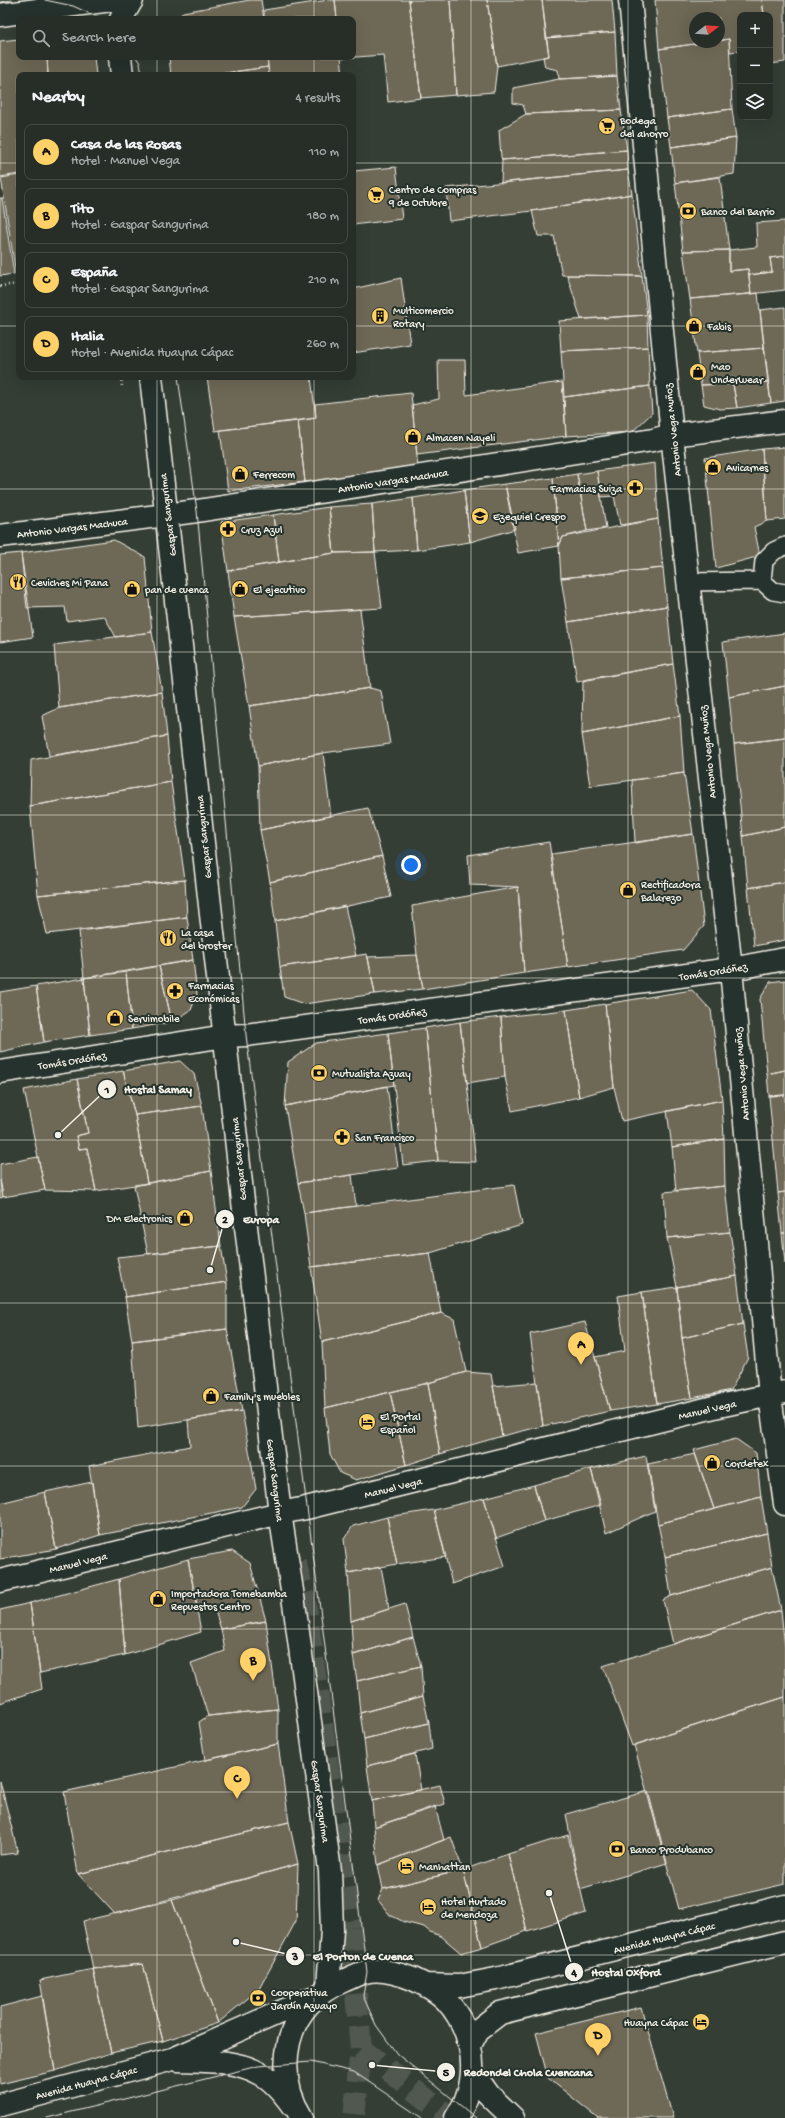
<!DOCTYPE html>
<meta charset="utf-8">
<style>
body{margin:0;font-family:"Gochi Hand",sans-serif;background:#2f3630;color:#f1f3f6}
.controls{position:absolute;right:12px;top:12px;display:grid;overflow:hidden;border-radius:8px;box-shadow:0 4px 16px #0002}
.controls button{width:36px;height:36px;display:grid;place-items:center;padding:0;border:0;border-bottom:1px solid #434a45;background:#272e28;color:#f1f3f6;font:20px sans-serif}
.compass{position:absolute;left:689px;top:12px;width:36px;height:36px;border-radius:50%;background:#272e28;box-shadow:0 4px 16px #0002;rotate:73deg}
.you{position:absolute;left:411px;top:865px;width:14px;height:14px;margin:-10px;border:3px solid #fff;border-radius:50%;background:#1a73e8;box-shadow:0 0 0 6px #1a73e833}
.badge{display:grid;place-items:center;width:26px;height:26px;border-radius:50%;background:#ffd166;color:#111;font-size:13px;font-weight:700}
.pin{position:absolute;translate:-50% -33px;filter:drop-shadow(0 1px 2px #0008)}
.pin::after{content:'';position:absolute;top:21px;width:14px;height:12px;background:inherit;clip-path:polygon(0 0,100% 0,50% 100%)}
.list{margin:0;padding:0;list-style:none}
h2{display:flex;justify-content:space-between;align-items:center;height:52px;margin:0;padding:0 16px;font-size:17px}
h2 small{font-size:13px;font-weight:400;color:#a4a8a8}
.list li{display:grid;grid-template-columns:26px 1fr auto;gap:12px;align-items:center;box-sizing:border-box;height:56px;margin:0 8px 8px;padding:0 8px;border:1px solid #434a45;border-radius:8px}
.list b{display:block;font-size:15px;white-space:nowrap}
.list p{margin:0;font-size:13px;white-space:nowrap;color:#a4a8a8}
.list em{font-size:13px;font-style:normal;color:#a4a8a8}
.icon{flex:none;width:22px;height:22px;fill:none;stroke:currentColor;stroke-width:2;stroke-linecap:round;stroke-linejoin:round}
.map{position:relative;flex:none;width:785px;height:2118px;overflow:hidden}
.search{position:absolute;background:#272e28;box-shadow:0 4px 16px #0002;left:16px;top:16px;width:340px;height:44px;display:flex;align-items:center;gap:10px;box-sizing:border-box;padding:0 14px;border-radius:8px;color:#a4a8a8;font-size:15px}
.panel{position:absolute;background:#272e28;box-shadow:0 4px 16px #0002;left:16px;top:72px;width:340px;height:308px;border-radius:8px}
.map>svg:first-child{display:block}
</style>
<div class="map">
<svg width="785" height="2118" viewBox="0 0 785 2118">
<rect width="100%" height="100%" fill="#343e35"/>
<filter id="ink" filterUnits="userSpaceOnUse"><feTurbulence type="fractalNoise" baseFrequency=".025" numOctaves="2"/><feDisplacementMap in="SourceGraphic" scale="8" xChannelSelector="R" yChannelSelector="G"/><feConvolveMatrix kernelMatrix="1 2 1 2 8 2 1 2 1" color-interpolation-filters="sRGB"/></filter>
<g filter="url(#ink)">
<path fill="#6e6857" stroke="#f4f1e8" d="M250 0H261L264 19H178L183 12Z
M328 0H335L337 19H264V10Z
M335 0H409L421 98 388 102 383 55 343 58 353 57V19H337Z
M409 0H450L456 95 421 98Z
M450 0H487L497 66 494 92 456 95Z
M487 0H542L549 56 497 66Z
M542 0H612L615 32 546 38Z
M655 0H762L764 15H740V51L730 52 729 39 719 41V18H695V42H709L659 49Z
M762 0H785V62L770 64V15H764Z
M615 32 617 76 559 79 558 70 545 67 543 57 549 56 546 38Z
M19 39V57H47L48 75H19V174L0 177V41Z
M729 39 732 109 667 118 659 49Z
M47 57H94L96 75H48Z
M169 57H267L268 67 211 75H171Z
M267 57H341L343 75H269Z
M268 67 269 75H211Z
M617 76 621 110 526 114 523 105 513 103V88L559 79Z
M732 109 736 138 671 147 667 118Z
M621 110 627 150 502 160 501 157 499 130 526 114Z
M736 138 734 174 675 183 671 147Z
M627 150 628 170 501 183 502 160Z
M353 163 354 171 396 167 402 219 353 225Z
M628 170 632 194 532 211 449 221 446 188Z
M19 175V273L16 274 1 178Z
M720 177 729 250 683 251 675 183Z
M632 194 642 276 562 275 554 236H538L532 211Z
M0 198H2L14 274 0 276Z
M785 221V256L770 258 772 272 749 275 748 269 729 271V250L757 247 756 223Z
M729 250V271L748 269 751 294 690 299 683 251Z
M785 256V290L751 294 749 275 772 272 770 258Z
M567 275 642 276 647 315 581 319Z
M401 278 410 344 353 353V289Z
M758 293 764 348 697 353 690 299Z
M785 307V401L771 403 760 310Z
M647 315 648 347 561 351 559 321Z
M648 347 650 386 564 397 561 351Z
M764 348 768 382 701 385 697 353Z
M438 360H465L466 395 562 382 566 436 417 455 412 405 439 399Z
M207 377H311L316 418 215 431Z
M768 382 771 403 737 408 733 384Z
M733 384 737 408 720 409 704 405 701 385Z
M650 386 652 413 632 432 566 436 564 397Z
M411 393 418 468 305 482 298 421 316 418 315 404Z
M298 421 305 482 228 491 220 430Z
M785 447V519L767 521 762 449Z
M762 449 767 521 754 527 760 556 716 568 705 458Z
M655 463 658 519 620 525 614 496 601 497 597 471Z
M597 471 606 528 587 531 577 474Z
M577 474 587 531 563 537 559 546 553 478Z
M553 478 559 546 518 553 505 484Z
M505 484 515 529 470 542 464 490Z
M464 490 470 542 417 550 413 498Z
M413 498 417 550 375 552 372 504Z
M372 504 375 552 334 553 329 507Z
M329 507 334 553 279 562 273 515Z
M273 515 279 562 228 571 221 522Z
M658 519 663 568 561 578 559 546 563 537Z
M114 540 145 557 152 632 116 637 104 616 67 621 65 607 27 608 21 553Z
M375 552 382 608 234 617 228 571 334 553Z
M21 553 33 637 0 642V555Z
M663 568 667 606 568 622 561 578Z
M667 606 673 664 577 682 568 622Z
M360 609 370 688 249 706 234 617Z
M152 632 162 692 59 708 54 645Z
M785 633V686L729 697 723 642Z
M673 664 680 716 582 734 583 680Z
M785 686V738L734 744 729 697Z
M370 688 381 691 390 744 323 753 258 766 249 706Z
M162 692 167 736 49 756 42 716 59 708Z
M680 716 684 773 590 786 582 734Z
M167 736 171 782 30 806 31 760Z
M785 738V827L743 836 734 744Z
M323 753 331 816 260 830 258 766Z
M684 773 693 834 635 843 632 780Z
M171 782 185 880 38 895 30 806Z
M368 808 382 856 270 882 260 830Z
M785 827V882L748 888 743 836Z
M693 834 704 926 683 950 568 967 551 854Z
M549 842 568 967 524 973 518 887 470 885 468 855Z
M382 856 391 897 275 921 270 882Z
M185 880 187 917 47 934 38 895Z
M785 882V940L754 946 748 888Z
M518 887 524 973 423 989 417 955 412 906Z
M345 906 356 956 280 967 275 921Z
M187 917 193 960 84 978 79 931Z
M367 954 375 994 304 1004 284 997 280 967Z
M417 955 423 989 375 994 368 957Z
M193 960 197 994 191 1010 172 1022 159 966Z
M159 966 172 1022 132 1029 126 972Z
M126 972 132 1029 90 1035 84 978Z
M84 978 90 1035 44 1042 36 986Z
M785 980V1070L767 1074 760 999 770 982Z
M36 986 44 1042 0 1052V992Z
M692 990 711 1010 722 1100 622 1121 614 1087 605 1004Z
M605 1004 614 1087 579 1097 566 1010Z
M566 1010 579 1097 512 1111 505 1077 501 1017Z
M501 1017 505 1077 467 1083 460 1022Z
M460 1022 467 1083 476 1162 438 1161 425 1028Z
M425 1028 438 1161 403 1165 388 1033Z
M388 1033 394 1085 285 1106 288 1062 316 1043Z
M180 1061 194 1074 202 1106 135 1115 123 1071Z
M785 1070V1095L769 1096 767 1074Z
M123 1071 135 1115 147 1183 96 1191 87 1148 79 1149 76 1136 88 1133 77 1079Z
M77 1079 88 1133 76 1136 79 1149 87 1148 96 1191 45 1190 24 1090Z
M387 1086 398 1168 298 1183 285 1106Z
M785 1095V1192L778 1193 769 1096Z
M722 1100 724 1139 672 1147 667 1111Z
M202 1106 211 1171 147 1183 135 1115Z
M724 1139 725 1186 676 1191 672 1147Z
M38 1157 45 1190 3 1197 0 1179V1164Z
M211 1171 221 1246 148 1254 134 1186Z
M352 1175 356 1206 304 1213 298 1183Z
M0 1180 3 1197 0 1198Z
M514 1185 522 1225 430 1253 311 1267 304 1213Z
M725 1186 730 1232 667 1238 664 1192Z
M785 1192V1233H782L778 1193Z
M730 1232 737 1276 677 1287 667 1238Z
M782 1233H785V1263Z
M221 1246 227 1282 125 1297 117 1257Z
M430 1253 441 1313 322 1342 311 1267Z
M737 1276 743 1324 682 1338 677 1287Z
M227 1282V1329L132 1341 125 1297Z
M677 1287 682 1338 692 1398 657 1404 642 1292Z
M642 1292 657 1404 610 1411 595 1357 625 1351 618 1296Z
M441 1313 454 1319 466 1372 428 1383 325 1408 322 1342Z
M585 1322 610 1411 543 1426 530 1334Z
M743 1324 748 1357 731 1390 692 1398 682 1338Z
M227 1329 242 1411 138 1428 132 1341Z
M466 1372 491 1374 502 1436 440 1454 428 1383Z
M537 1382 543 1426 502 1436 493 1386Z
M428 1383 440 1454 406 1465 390 1392Z
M390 1392 406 1465 356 1480 340 1473 330 1454 325 1408Z
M242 1411 256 1489 242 1507 100 1535 89 1466 190 1446 188 1420Z
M736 1439 756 1453 761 1497 714 1509 694 1450Z
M695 1454 714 1509 658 1524 648 1464Z
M646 1456 655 1511 606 1533 591 1469Z
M591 1469 601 1505 544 1521 534 1485Z
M92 1482 100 1535 56 1549 45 1492Z
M534 1485 544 1521 496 1538 484 1498Z
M45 1492 56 1549 0 1559V1503Z
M761 1497 767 1533 665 1557 658 1524Z
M484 1498 505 1566 452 1584 434 1510Z
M434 1510 446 1557 397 1564 387 1517Z
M387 1517 397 1564 348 1573 344 1539 353 1526Z
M767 1533 772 1567 671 1596 665 1557Z
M232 1551 250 1563 266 1621 221 1629 213 1605 197 1606 188 1559Z
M188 1559 201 1632 125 1655 119 1579Z
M381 1567 389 1609 351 1621 348 1573Z
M772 1567 781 1610 673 1644 663 1600 671 1596Z
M119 1579 125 1655 40 1673 30 1603Z
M30 1603 42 1689 0 1703V1610Z
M405 1604 413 1637 353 1655 351 1621Z
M781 1610 785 1648V1697L632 1746 603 1666Z
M266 1621 278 1709 208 1716 191 1663 225 1651 221 1629Z
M413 1637 421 1666 357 1681 353 1655Z
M421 1666 423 1696 360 1713 357 1681Z
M423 1696 429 1723 364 1739 360 1713Z
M785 1697V1884L679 1909 634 1745Z
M278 1709V1744L205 1760 199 1722 208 1716Z
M429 1723 432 1749 367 1766 364 1739Z
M278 1744 289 1822 78 1874 64 1792Z
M415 1754 421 1790 372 1801 367 1766Z
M0 1781 18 1853 0 1855Z
M440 1785 445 1804 374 1827 372 1801Z
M648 1791 667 1863 580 1889 566 1814Z
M435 1806 444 1840 378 1865 374 1827Z
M289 1822 298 1864 115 1914 78 1874Z
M568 1835 586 1913 527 1931 508 1854Z
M451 1837 463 1870 383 1889 378 1865Z
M508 1854 527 1931 482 1947 463 1870Z
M298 1864 296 1921 259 1989 218 2023 172 1900Z
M463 1870 482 1947 461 1953 441 1936 430 1932 424 1927 404 1922 390 1915 378 1900 383 1889Z
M172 1900 218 2023 163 2041 143 1964 93 1969 83 1921Z
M143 1964 163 2041 111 2053 93 1969Z
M93 1969 111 2053 55 2071 40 1980Z
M42 1996 55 2071 0 2084V2007Z
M641 2007 673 2118H598L548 2078 536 2033Z"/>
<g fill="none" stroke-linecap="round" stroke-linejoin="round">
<path stroke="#515950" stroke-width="22" stroke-dasharray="22 11" stroke-linecap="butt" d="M295 1562 304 1594 350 1928"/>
<path stroke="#515950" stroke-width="22" stroke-dasharray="22 11" stroke-linecap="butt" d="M350 1928 361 2049 354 2118
M361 2049 451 2118"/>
<g stroke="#f4f1e8" stroke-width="20">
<path id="lane" d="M762 581 764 561 774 551 785 546
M688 582 762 581 773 591 785 593"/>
</g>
<g stroke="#f4f1e8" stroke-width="25">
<path id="street" d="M630 0 672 435 731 969 770 1396 785 1504
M0 15 111 0
M121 19 132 0
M120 57 122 75
M151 377 244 1210 280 1513 295 1610 330 1871 332 1930 328 1987
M0 536 197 511 653 440 672 435 785 421
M0 1072 225 1036 246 1035 731 969 785 959
M0 1581 280 1513 306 1508 714 1407 785 1392"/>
</g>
<g stroke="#f4f1e8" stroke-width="25">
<path id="secondary" d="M425 1985 459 1986 496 1979 785 1906
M470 2045 478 2030 500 2013 785 1942
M178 2060C205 2061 235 2060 259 2073 272 2079 284 2094 292 2105
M472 2071 489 2095 513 2118
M0 2105 173 2059 312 1998
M302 2118C287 2095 283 2069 289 2042 296 2013 316 1992 343 1981 350 1978 358 1974 365 1972 380 1968 400 1974 413 1979 424 1984 437 1991 446 2000 469 2025 479 2064 467 2096 465 2104 460 2111 456 2118"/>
</g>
<path stroke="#f4f1e8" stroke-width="2.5" stroke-dasharray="1 3" stroke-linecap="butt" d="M0 286 19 284
M121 377 122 386"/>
<use href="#lane" stroke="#26332d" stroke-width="17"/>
<use href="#street" stroke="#26332d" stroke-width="22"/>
<use href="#secondary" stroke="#26332d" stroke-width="22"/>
<path stroke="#f4f1e8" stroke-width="1" d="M45 0 73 6 102 19
M0 2 11 0
M136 57 140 63 142 75
M178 377 197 511 246 1035 367 1972 363 1996 376 2025 397 2054 476 2118
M47 2118 258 2066 311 2062 354 2072 422 2118"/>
</g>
</g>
<path fill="none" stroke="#f4f1e8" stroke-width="1" stroke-opacity="0.55" d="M157 0V19M314 0V19M471 0V2118M628 0V2118M157 57V75M314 57V75M0 163H19M353 163H785M0 326H19M353 326H785M157 377V2118M314 377V2118M0 489H785M0 652H785M0 815H785M0 978H785M0 1140H785M0 1303H785M0 1466H785M0 1629H785M0 1792H785M0 1955H785"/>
<defs>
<g id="supermarket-disc" transform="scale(0.9)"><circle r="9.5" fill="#ffd166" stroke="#26332d"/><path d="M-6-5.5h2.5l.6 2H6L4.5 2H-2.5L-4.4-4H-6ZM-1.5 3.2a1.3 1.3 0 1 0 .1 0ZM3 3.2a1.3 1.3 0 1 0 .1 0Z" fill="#111"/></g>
<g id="bank-disc" transform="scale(0.9)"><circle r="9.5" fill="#ffd166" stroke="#26332d"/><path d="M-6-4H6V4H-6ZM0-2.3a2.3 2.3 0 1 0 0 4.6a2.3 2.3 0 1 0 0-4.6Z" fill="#111"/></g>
<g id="building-disc" transform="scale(0.9)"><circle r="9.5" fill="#ffd166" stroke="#26332d"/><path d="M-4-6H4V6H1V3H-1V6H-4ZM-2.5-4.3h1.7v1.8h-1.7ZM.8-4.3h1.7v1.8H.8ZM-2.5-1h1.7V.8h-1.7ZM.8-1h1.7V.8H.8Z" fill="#111"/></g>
<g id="shop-disc" transform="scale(0.9)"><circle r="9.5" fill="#ffd166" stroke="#26332d"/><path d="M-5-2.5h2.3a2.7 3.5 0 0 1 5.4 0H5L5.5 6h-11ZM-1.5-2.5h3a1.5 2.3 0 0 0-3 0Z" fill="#111"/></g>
<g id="pharmacy-disc" transform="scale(0.9)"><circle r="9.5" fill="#ffd166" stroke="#26332d"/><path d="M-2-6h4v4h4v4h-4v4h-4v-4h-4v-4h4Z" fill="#111"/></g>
<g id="school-disc" transform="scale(0.9)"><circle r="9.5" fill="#ffd166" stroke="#26332d"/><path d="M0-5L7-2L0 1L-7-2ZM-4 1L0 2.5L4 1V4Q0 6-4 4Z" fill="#111"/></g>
<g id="restaurant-disc" transform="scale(0.9)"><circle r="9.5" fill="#ffd166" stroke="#26332d"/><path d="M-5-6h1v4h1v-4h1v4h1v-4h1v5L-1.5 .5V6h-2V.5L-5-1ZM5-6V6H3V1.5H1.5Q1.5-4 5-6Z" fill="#111"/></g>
<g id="hotel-disc" transform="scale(0.9)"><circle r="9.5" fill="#ffd166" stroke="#26332d"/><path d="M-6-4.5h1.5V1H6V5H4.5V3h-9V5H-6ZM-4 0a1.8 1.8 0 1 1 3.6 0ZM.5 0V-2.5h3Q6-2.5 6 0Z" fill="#111"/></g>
</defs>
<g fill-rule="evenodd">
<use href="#supermarket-disc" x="607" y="126"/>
<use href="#supermarket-disc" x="376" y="195"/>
<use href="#bank-disc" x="688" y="211"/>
<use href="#building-disc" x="380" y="316"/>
<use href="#shop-disc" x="694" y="326"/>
<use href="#shop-disc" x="698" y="372"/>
<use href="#shop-disc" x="413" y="437"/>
<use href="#shop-disc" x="713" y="467"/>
<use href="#shop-disc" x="240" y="474"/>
<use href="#pharmacy-disc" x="635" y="488"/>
<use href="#school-disc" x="480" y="516"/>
<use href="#pharmacy-disc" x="228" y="529"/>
<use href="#restaurant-disc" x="18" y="582"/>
<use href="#shop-disc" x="132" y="589"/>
<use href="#shop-disc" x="240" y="589"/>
<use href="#shop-disc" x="628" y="890"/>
<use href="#restaurant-disc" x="168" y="938"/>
<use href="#pharmacy-disc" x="175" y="991"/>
<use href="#shop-disc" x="115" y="1018"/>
<use href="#bank-disc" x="319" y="1073"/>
<use href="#pharmacy-disc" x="342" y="1137"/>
<use href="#shop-disc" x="185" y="1218"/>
<use href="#shop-disc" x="211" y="1396"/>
<use href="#hotel-disc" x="367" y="1422"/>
<use href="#shop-disc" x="712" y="1463"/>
<use href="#shop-disc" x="158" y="1599"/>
<use href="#bank-disc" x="617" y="1849"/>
<use href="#hotel-disc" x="406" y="1866"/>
<use href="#hotel-disc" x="428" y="1907"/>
<use href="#bank-disc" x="258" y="1998"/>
<use href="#hotel-disc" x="701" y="2022"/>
</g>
<g text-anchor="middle" stroke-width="4" stroke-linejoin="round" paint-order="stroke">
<g font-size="11" fill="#f4f1e8" stroke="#26332d" text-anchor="start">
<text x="620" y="124">Bodega<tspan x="620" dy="13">del ahorro</tspan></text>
<text x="389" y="193">Centro de Compras<tspan x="389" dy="13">9 de Octubre</tspan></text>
<text x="701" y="215">Banco del Barrio</text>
<text x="393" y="314">Multicomercio<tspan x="393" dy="13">Rotary</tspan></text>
<text x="707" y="330">Fabis</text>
<text x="711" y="370">Mao<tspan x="711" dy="13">Underwear</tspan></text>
<text x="426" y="441">Almacen Nayeli</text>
<text x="726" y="471">Avicarnes</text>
<text x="253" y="478">Ferrecom</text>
<text x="622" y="492" text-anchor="end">Farmacias Suiza</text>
<text x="493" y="520">Ezequiel Crespo</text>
<text x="241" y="533">Cruz Azul</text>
<text x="31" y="586">Ceviches Mi Pana</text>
<text x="145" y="593">pan de cuenca</text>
<text x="253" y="593">El ejecutivo</text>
<text x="641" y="888">Rectificadora<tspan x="641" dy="13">Balarezo</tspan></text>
<text x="181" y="936">La casa<tspan x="181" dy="13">del broster</tspan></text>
<text x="188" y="989">Farmacias<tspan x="188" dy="13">Económicas</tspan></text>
<text x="128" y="1022">Servimobile</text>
<text x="332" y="1077">Mutualista Azuay</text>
<text x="355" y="1141">San Francisco</text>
<text x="172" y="1222" text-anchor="end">DM Electronics</text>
<text x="224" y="1400">Family's muebles</text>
<text x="380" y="1420">El Portal<tspan x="380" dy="13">Español</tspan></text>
<text x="725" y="1467">Cordetex</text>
<text x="171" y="1597">Importadora Tomebamba<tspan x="171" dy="13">Repuestos Centro</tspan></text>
<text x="630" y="1853">Banco Produbanco</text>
<text x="419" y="1870">Manhattan</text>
<text x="441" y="1905">Hotel Hurtado<tspan x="441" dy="13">de Mendoza</tspan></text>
<text x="271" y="1996">Cooperativa<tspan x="271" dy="13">Jardín Azuayo</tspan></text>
<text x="688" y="2026" text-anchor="end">Huayna Cápac</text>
</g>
<g font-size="11" fill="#f4f1e8" stroke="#26332d">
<text transform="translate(672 430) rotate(-96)" y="4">Antonio Vega Muñoz</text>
<text transform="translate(393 480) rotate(-9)" y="4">Antonio Vargas Machuca</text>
<text transform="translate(167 515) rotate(-97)" y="4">Gaspar Sangurima</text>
<text transform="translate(72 527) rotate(-7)" y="4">Antonio Vargas Machuca</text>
<text transform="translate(707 752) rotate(-96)" y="4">Antonio Vega Muñoz</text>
<text transform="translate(203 837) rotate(-96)" y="4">Gaspar Sangurima</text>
<text transform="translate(713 971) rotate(-9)" y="4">Tomás Ordóñez</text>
<text transform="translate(392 1015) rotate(-8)" y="4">Tomás Ordóñez</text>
<text transform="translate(72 1060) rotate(-9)" y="4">Tomás Ordóñez</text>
<text transform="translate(741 1074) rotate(-95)" y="4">Antonio Vega Muñoz</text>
<text transform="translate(238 1159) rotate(-96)" y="4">Gaspar Sangurima</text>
<text transform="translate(707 1409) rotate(-13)" y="4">Manuel Vega</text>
<text transform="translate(276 1480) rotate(83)" y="4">Gaspar Sangurima</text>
<text transform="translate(393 1487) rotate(-14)" y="4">Manuel Vega</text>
<text transform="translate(78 1562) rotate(-14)" y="4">Manuel Vega</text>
<text transform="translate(321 1801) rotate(82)" y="4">Gaspar Sangurima</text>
<text transform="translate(664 1937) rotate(-14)" y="4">Avenida Huayna Cápac</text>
<text transform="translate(86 2082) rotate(-15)" y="4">Avenida Huayna Cápac</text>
</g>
</g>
<path fill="none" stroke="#f4f1e8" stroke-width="1.5" d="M58 1135L107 1089M210 1270L225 1219M236 1942L295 1956M549 1893L574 1972M372 2065L446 2072"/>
<g fill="#f4f1e8" stroke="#26332d" stroke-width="1.5">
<circle cx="58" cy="1135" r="4"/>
<circle cx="210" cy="1270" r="4"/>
<circle cx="236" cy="1942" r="4"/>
<circle cx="549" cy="1893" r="4"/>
<circle cx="372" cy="2065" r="4"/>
<circle cx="107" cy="1089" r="10"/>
<circle cx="225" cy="1219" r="10"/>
<circle cx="295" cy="1956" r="10"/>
<circle cx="574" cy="1972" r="10"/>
<circle cx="446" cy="2072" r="10"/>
</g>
<g font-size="12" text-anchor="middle" font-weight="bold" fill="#111">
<text x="107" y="1093">1</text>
<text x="225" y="1223">2</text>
<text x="295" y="1960">3</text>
<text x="574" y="1976">4</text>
<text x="446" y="2076">5</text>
</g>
<g font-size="12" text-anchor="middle" font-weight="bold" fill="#f4f1e8" stroke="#26332d" stroke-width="4" stroke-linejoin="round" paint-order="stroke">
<text x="158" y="1093">Hostal Samay</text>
<text x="261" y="1223">Europa</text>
<text x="363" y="1960">El Porton de Cuenca</text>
<text x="626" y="1976">Hostal Oxford</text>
<text x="528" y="2076">Redondel Chola Cuencana</text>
</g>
</svg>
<div class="controls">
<button>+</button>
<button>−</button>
<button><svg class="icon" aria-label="layers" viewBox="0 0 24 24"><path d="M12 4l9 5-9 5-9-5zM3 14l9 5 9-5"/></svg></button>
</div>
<svg class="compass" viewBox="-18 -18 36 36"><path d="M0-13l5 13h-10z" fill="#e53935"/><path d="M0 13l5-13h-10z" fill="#a4a8a8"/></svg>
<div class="you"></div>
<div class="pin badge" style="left:581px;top:1365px">A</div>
<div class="pin badge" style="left:253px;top:1681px">B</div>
<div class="pin badge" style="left:237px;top:1799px">C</div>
<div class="pin badge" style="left:598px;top:2056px">D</div>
<div class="search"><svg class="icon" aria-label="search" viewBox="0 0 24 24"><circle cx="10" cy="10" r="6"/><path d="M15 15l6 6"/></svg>Search here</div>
<section class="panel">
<h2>Nearby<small>4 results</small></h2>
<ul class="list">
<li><span class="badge">A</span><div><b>Casa de las Rosas</b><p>Hotel · Manuel Vega</p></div><em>110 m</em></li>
<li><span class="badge">B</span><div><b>Tito</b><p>Hotel · Gaspar Sangurima</p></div><em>180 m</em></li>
<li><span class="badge">C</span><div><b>España</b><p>Hotel · Gaspar Sangurima</p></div><em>210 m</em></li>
<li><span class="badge">D</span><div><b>Italia</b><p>Hotel · Avenida Huayna Cápac</p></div><em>260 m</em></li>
</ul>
</section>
</div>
